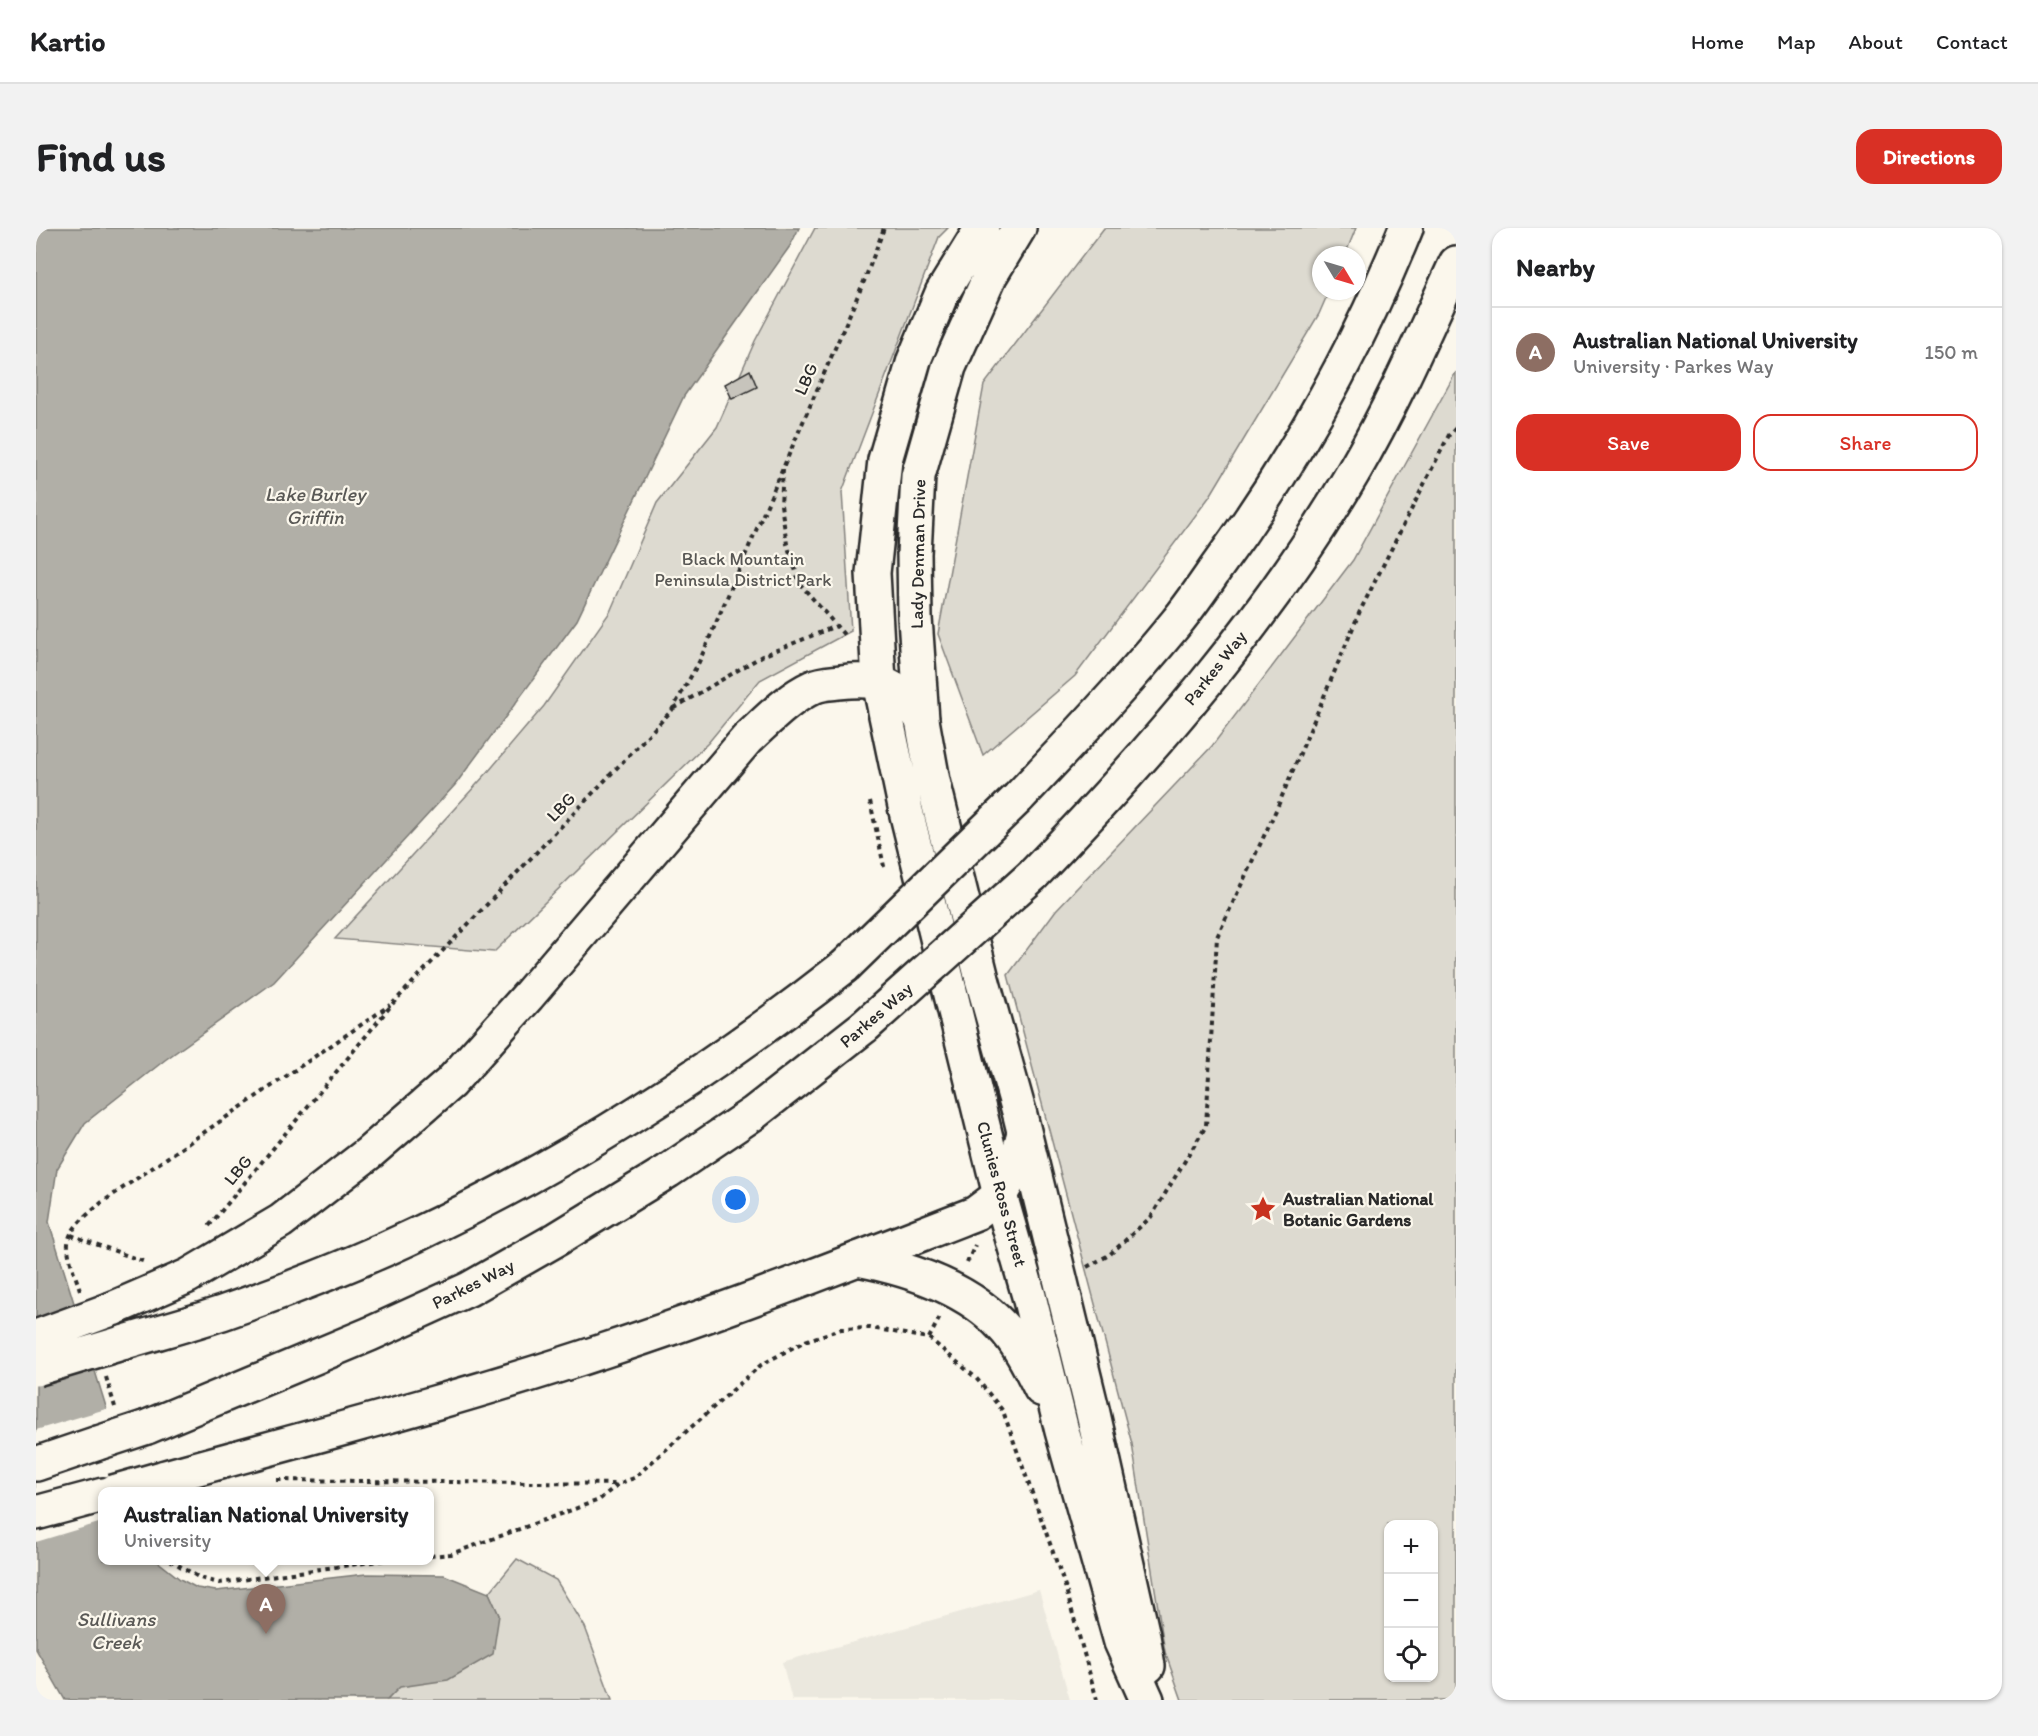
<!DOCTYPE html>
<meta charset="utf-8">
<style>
body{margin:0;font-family:Itim,sans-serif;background:#f2f2f2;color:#202124}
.controls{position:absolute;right:18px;bottom:18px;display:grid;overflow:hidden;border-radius:12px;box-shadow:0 2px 4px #0004}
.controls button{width:54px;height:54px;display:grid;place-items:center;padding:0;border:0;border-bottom:2px solid #e0e0e0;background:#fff;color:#202124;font:30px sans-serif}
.compass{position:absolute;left:1276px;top:18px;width:54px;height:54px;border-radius:50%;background:#fff;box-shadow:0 2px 4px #0004;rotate:128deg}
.you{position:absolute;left:700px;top:972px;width:21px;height:21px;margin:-15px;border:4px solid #fff;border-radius:50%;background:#1a73e8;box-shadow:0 0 0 9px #1a73e833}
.badge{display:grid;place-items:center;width:39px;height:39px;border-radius:50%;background:#d93025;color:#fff;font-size:20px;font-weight:700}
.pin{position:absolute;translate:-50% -50px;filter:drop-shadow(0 2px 3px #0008)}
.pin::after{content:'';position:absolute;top:32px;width:21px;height:18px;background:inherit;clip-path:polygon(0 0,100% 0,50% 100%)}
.popup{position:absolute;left:62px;top:1259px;width:336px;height:78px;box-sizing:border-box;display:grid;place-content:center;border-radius:12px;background:#fff;filter:drop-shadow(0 2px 4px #0005);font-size:20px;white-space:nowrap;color:#757577}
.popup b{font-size:22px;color:#202124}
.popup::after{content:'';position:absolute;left:50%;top:100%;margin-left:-12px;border:12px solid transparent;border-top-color:#fff}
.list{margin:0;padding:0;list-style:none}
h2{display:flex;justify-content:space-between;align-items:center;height:78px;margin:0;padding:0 24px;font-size:26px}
h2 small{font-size:20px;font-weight:400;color:#757577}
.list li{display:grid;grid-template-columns:39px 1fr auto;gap:18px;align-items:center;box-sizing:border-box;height:90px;padding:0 24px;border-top:2px solid #e0e0e0}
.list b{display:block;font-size:22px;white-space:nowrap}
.list p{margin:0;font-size:20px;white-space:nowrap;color:#757577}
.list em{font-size:20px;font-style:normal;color:#757577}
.actions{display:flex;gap:12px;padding:18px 24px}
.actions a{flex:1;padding:14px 0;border:2px solid #d93025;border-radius:18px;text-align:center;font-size:21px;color:#d93025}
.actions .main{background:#d93025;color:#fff}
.icon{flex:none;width:33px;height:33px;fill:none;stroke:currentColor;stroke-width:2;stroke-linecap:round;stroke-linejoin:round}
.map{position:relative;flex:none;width:1420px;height:1472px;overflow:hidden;border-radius:18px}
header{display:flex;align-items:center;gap:36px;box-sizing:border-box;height:84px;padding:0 30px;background:#fff;border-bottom:2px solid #e0e0e0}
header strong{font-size:28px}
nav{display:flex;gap:33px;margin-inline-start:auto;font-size:21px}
.intro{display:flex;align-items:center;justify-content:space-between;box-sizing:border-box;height:144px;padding:0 36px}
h1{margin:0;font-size:42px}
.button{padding:15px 27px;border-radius:18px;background:#d93025;color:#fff;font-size:21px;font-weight:700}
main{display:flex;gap:36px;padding:0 36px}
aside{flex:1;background:#fff;border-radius:18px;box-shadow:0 2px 4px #0004}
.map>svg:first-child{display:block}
</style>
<header>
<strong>Kartio</strong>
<nav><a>Home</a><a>Map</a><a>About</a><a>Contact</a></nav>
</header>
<div class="intro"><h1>Find us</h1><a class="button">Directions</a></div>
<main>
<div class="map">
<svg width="1420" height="1472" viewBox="0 0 1420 1472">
<rect width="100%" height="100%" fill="#fbf7ec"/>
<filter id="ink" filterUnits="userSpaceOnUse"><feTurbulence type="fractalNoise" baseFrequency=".0167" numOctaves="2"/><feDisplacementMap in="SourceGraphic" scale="12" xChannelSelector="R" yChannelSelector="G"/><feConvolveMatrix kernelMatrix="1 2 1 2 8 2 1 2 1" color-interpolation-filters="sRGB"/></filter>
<g filter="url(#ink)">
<path fill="#ebe8de" d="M1003 1362 1034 1472H756L746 1434Z"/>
<path fill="#dddad0" stroke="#84827e" stroke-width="1.5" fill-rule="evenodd" d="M779 0H912L903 9 806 264 815 403 724 452 672 515 458 724 299 711 452 544 508 478 574 384 621 275 681 199 719 113Z
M1068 0H1320L1309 27H1285V63H1293L1283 86 1174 268 1039 448 947 527 902 406 948 157Z
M1420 144V1472H1146L1129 1424 1096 1216 972 747 1020 682 1176 518 1317 332ZM1398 1296V1450H1352V1296Z
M481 1331 520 1352 549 1399 576 1472H351L363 1459 463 1387 453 1365Z"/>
<path fill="#b1afa7" stroke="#7b7a75" stroke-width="1.5" d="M0 0H763L754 18 648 168 541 392 419 557 238 754 129 832 49 895 21 941 13 994 96 1263 67 1264V1332L121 1333 144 1351 161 1360 180 1363 330 1346 408 1347 453 1365 463 1387 457 1426 412 1452 364 1459 351 1472H29L0 1421Z"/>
<path fill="#fbf7ec" d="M73 1180 99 1264H67L66 1294 0 1314V1202Z"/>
<path fill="#c7c4bc" stroke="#2b2b2b" stroke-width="1.5" d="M714 142 721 159 696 171 689 156Z"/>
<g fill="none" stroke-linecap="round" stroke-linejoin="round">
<g stroke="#2b2b2b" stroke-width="38">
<path id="minor" d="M946 0 906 65 878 132 849 232 837 345 843 454 870 583 964 967 993 1068 1026 1203 1085 1414 1111 1472
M983 0 954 48 913 139 882 248 878 326 879 390 886 492 897 553 946 751 984 887 1056 1181 1107 1408 1112 1438
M822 1031C873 1041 930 1059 966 1098 982 1114 995 1141 1005 1161"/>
</g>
<g stroke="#2b2b2b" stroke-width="38">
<path id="highway" d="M982 570C1036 513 1090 456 1140 395 1154 378 1167 359 1180 340 1257 235 1321 121 1370 0
M997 647C1115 525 1232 391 1318 243 1357 176 1388 105 1420 35
M76 1081 152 1048 245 993 333 925 414 855 492 768 711 511C732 492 751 471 777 459 785 455 796 455 804 454 845 449 864 457 886 492
M86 1115C119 1105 153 1096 186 1085 252 1062 321 1035 384 1005 535 933 678 841 809 738
M111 1199 334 1106 433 1061 521 1011 632 943 718 885 829 798
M0 1236 62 1215
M126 1250C274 1209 424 1171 570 1122 695 1081 817 1033 940 985L964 967 977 945 988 905
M0 1285 67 1267"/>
</g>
<path stroke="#2b2b2b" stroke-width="4" stroke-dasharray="4.5 4.5" stroke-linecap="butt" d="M747 241 745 277 751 316 764 356 810 409
M638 480 726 428 800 398
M834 573 849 643
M173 998 358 774 636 482 663 434 829 51 848 0
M35 1007 109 1034
M931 1035 939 1017
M1051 1039 1073 1027 1115 989 1170 898 1181 709 1241 580 1324 383 1413 207 1420 200
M44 1062C40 1049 33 1033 32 1020 30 1001 53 986 65 975L354 777
M893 1110 905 1087
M70 1149 79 1179
M241 1252 582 1256
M394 1328 415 1326 563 1272 582 1256 598 1250 725 1137 769 1113 805 1101 834 1100 893 1110 940 1150 967 1183 1029 1358 1061 1472
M134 1332 164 1350 183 1355 350 1332"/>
<use href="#minor" stroke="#fbf7ec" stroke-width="33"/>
<use href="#highway" stroke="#fbf7ec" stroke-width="33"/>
<g stroke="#2b2b2b" stroke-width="38" stroke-linecap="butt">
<path id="highway-bridge" d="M809 738 982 570
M829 798 997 647
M0 1109 76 1081
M0 1141 86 1115
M62 1215 111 1199
M77 1264 126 1250"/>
</g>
<use href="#highway-bridge" stroke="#fbf7ec" stroke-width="33"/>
</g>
</g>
<defs>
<g id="sight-bare" transform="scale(2.07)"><path d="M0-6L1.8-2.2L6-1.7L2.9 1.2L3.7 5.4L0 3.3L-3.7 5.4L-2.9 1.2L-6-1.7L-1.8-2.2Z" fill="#c8321e" stroke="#fbf7ec" stroke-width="2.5" paint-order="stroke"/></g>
</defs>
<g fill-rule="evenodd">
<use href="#sight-bare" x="1227" y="981"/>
</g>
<g text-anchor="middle" stroke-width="4.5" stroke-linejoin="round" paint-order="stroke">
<g font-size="18" fill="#2b2b2b" stroke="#fbf7ec">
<text transform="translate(770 151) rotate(-66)" y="6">LBG</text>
<text transform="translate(882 326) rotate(-89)" y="6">Lady Denman Drive</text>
<text transform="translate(1179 440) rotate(-52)" y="6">Parkes Way</text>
<text transform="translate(525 579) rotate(-46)" y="6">LBG</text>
<text transform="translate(840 787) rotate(-41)" y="6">Parkes Way</text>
<text transform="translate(202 942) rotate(-51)" y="6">LBG</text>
<text transform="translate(966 966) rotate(75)" y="6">Clunies Ross Street</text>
<text transform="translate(437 1056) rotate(-27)" y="6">Parkes Way</text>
</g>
<g font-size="18" fill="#585754" stroke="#fbf7ec">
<text x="707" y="337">Black Mountain<tspan x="707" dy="21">Peninsula District Park</tspan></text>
</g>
<g font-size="18" font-weight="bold" fill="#2b2b2b" stroke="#fbf7ec" text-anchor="start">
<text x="1247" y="977">Australian National<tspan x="1247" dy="21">Botanic Gardens</tspan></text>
</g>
<g font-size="20" font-style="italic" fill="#5a5956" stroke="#fbf7ec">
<text x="279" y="273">Lake Burley<tspan x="279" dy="23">Griffin</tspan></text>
<text x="80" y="1398">Sullivans<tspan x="80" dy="23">Creek</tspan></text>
</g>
</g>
</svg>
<div class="controls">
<button>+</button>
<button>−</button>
<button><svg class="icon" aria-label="locate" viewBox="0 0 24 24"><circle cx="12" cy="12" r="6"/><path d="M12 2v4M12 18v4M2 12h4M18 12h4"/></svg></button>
</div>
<svg class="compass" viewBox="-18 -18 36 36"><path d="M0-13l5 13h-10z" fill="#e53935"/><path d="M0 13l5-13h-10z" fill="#757577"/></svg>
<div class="you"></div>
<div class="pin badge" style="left:230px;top:1406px;background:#8d6e63">A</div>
<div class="popup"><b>Australian National University</b>University</div>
</div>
<aside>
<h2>Nearby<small></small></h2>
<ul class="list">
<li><span class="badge" style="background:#8d6e63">A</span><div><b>Australian National University</b><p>University · Parkes Way</p></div><em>150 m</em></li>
</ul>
<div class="actions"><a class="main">Save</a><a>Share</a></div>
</aside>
</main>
